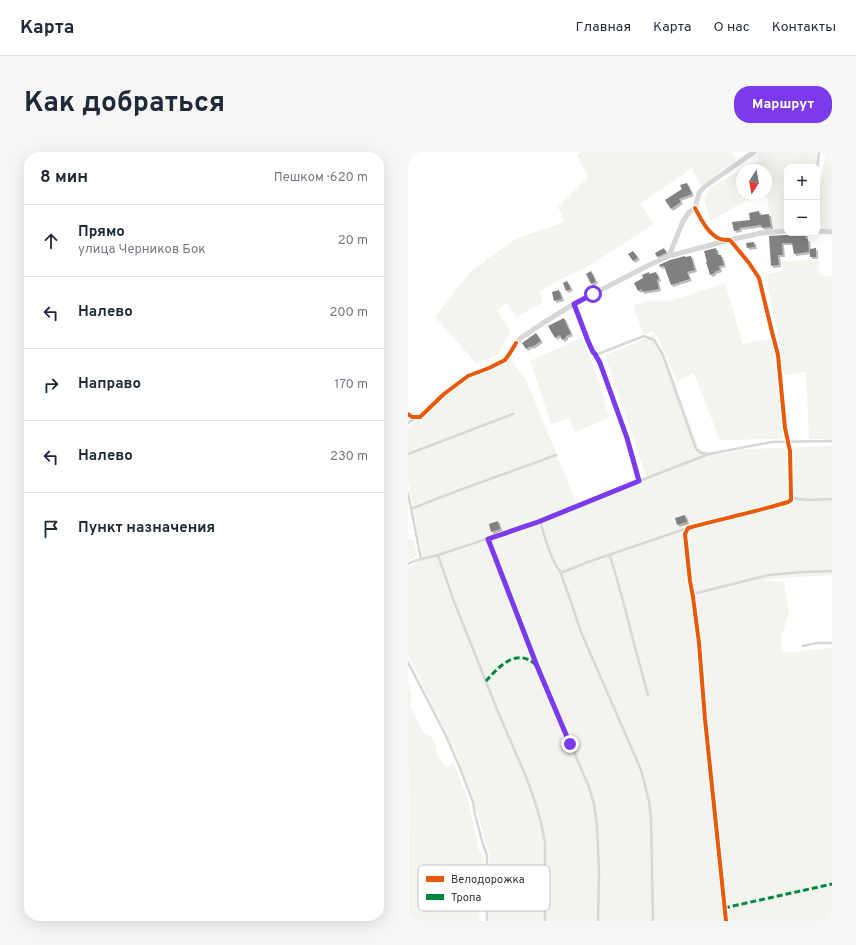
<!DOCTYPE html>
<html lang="ru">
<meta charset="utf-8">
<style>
body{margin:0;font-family:Overpass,sans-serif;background:#f6f6f7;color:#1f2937}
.controls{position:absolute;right:12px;top:12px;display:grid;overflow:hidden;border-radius:8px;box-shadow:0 4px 16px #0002}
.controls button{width:36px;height:36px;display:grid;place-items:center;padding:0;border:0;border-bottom:1px solid #e0e1e3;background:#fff;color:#1f2937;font:20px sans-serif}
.compass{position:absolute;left:328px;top:12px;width:36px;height:36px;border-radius:50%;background:#fff;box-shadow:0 4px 16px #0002;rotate:191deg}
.stop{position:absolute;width:12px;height:12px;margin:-9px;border:3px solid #7c3aed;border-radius:50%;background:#fff}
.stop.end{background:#7c3aed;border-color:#fff;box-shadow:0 1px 4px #0008}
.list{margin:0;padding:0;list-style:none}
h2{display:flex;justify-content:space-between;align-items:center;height:52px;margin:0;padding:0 16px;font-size:17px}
h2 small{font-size:13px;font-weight:400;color:#747a83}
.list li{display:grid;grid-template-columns:26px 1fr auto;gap:12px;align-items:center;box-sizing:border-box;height:72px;padding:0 16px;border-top:1px solid #e0e1e3}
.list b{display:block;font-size:15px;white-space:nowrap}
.list p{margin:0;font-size:13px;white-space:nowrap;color:#747a83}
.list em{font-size:13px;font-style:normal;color:#747a83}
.icon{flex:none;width:22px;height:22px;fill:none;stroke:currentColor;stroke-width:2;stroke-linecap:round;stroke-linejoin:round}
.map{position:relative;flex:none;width:424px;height:769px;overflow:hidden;border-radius:16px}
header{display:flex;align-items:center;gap:24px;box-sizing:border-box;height:56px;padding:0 20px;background:#fff;border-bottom:1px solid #e0e1e3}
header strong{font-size:19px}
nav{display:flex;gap:22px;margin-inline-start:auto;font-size:14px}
.intro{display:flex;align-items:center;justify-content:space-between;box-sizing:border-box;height:96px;padding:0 24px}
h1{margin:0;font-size:28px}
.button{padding:10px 18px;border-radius:16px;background:#7c3aed;color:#fff;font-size:14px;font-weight:700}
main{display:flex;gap:24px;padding:0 24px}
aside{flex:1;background:#fff;border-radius:16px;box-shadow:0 4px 16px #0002}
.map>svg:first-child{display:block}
</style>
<header>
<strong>Карта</strong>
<nav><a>Главная</a><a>Карта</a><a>О нас</a><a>Контакты</a></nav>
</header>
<div class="intro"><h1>Как добраться</h1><a class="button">Маршрут</a></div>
<main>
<aside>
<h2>8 мин<small>Пешком · 620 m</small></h2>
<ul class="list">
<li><svg class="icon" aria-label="ahead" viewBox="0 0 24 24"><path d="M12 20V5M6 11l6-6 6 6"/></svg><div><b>Прямо</b><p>улица Черников Бок</p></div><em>20 m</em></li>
<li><svg class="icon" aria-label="left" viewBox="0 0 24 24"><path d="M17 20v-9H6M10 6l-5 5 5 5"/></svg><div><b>Налево</b></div><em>200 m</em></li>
<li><svg class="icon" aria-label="right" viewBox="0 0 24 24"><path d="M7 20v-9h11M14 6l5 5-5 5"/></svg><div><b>Направо</b></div><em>170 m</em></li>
<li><svg class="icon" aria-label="left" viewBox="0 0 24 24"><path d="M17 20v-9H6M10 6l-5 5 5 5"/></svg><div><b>Налево</b></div><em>230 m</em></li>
<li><svg class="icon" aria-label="arrive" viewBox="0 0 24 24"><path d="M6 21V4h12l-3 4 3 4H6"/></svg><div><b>Пункт назначения</b></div></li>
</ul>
</aside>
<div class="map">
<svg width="424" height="769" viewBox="0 0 424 769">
<defs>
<filter id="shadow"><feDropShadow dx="2" dy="2" stdDeviation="0" flood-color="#0004"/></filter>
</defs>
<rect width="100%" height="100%" fill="#fff"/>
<path fill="#f1f5ed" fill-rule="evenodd" d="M172 0H323L328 8 292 34 284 16 232 52 246 72 179 115 153 127 132 139 135 150 109 165 99 151 89 158 103 181 97 189 90 203 68 211 27 165 63 119 109 86 157 70 150 55 180 25 169 4Z
M352 0H408L409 12 398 15H379V78H364L359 45 337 49 302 69 296 45 303 35 334 17 352 9 349 1ZM334 18H358V42H334Z
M418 0H424V78L414 77 409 49Z
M410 108 412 123 424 124V287H401L398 220 374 223 370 180 357 122 374 119V109Z
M317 131 335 192 365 186 375 287 312 288 286 222 269 229 249 184 244 179 236 183 225 153 239 149 260 150Z
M246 183 259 209 290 295 294 299 306 303 339 297 424 294V423L376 426 354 429H376L381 462 373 485 375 501 424 496V769H81L82 703 78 692 66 649 48 601 0 504V415L15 408 0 329V276L7 270 17 265 39 243 62 226 89 215 102 207 119 230 169 352 238 324 197 203Z
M174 186 191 229 201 266 167 280 161 267 143 272 125 216 122 209Z
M0 387 6 389 9 404 0 409Z
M0 530 4 544 2 555 17 583 23 584 29 595 27 599 37 615 40 616 45 610 60 647 71 698 76 707 75 746 70 749 72 769H1Z"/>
<path fill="#818181" filter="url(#shadow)" d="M279 31 284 42 271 47 273 50 263 57 257 48 274 37 272 33Z
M351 59 352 63 361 62 363 75 354 76 353 73 331 76 332 78 326 79 324 70 342 68 341 61Z
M398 82V87H400L401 100 386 102 384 91H374L375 103H370L371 113 363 114 361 84 377 83H381V84Z
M346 90 347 95 339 96 338 91Z
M256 96 258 100V101L249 105 247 101Z
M308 96 310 103H313L316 113 311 114 312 118 306 120 307 121 302 123 298 110H299L296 99Z
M408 96V105H402V97Z
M225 99 230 106 225 109 220 102Z
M277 104V105L283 104 287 118 279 120 282 127 263 133 256 114 252 115 251 113 262 108Z
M183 119 188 130 183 132 178 122Z
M241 120V122L248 120 251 127 249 128 251 137 234 140V137L230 139 226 131 235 126 234 123Z
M159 129 163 137 158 139 155 131Z
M151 138 154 147 146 149 144 140Z
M156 166 163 182 158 184V186L154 188 152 183 147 186 140 174Z
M128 181 133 189 124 195 123 194 118 197 114 191Z
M277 363 279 370 269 373 267 366Z
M90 369 92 377 83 380 81 372Z"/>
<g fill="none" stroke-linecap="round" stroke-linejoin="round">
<path stroke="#d7d7d7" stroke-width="2.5" d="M409 18 411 0
M166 152 185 200 187 202H190L236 184 246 188 255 203 288 297 293 301 301 302
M188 203 192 211 219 286 231 329
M0 271 8 266
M0 302 105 262
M0 341 13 407
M383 345C395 350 411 347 424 347
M3 357C51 337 100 321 148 303
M132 369C136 382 143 410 152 419L161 444 173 480 233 618 241 649 243 666 245 769
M80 387 129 514 181 635 186 652 189 674 191 719 190 769
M30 403 45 447 90 560 119 627 127 650 133 670 137 691V769
M201 403 203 407C217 452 227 498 240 543
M0 412 6 409 30 403 130 370 244 324 301 302 364 290 424 289
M153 421 180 410 280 376
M285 442 361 423 394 420 424 419
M395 494 409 491H424
M0 510 38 584 52 616 65 650 67 663 75 692 79 703V769"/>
<path stroke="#d7d7d7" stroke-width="5" d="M287 56C293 67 300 82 312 87 315 88 319 88 322 88L341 111 351 126 364 180 370 203 377 276 382 299 383 345V348L380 350C347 360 313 367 280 376L277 382 282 429 285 445 291 491 297 567 318 769
M409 79 424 80
M261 104 275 69 281 60 287 56 291 41 296 35 346 0
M0 262 4 265H12L36 242 60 224 81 216 97 208 102 201 108 191 113 186 132 173 166 152 241 113 261 104 322 88 353 81 379 79"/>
<path stroke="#00873e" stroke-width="3" stroke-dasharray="6 3" stroke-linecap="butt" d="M78 529C88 518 104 499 121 508 124 509 127 512 129 514
M316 756 424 732"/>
<g stroke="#fff" stroke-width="6">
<path id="cycleway" d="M287 56C293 67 300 82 312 87 315 88 319 88 322 88L341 111 351 126 364 180 370 203 377 276 382 299 383 345V348L380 350C347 360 313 367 280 376L277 382 282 429 285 445 291 491 297 567 318 769
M0 262 4 265H12L36 242 60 224 81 216 97 208 102 201 108 191"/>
</g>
<use href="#cycleway" stroke="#e8590c" stroke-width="4"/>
</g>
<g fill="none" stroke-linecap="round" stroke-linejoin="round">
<path stroke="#7c3aed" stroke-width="5" d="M162 592 129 514 80 387 130 370 231 329 219 286 192 211 187 202 185 200 180 189 166 152 185 142"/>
</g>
<rect x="10" y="713" width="132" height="46" rx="6" fill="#fff" stroke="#c2c2c2" stroke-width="1"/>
<rect x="18" y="724" width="18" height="6" fill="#e8590c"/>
<rect x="18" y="742" width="18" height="6" fill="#00873e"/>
<g font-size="11" fill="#333">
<text x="43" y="731">Велодорожка</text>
<text x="43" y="749">Тропа</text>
</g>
</svg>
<div class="controls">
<button>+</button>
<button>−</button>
</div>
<svg class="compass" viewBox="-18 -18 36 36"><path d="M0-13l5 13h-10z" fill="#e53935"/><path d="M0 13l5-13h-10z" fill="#747a83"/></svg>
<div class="stop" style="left:185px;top:142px"></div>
<div class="stop end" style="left:162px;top:592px"></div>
</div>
</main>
